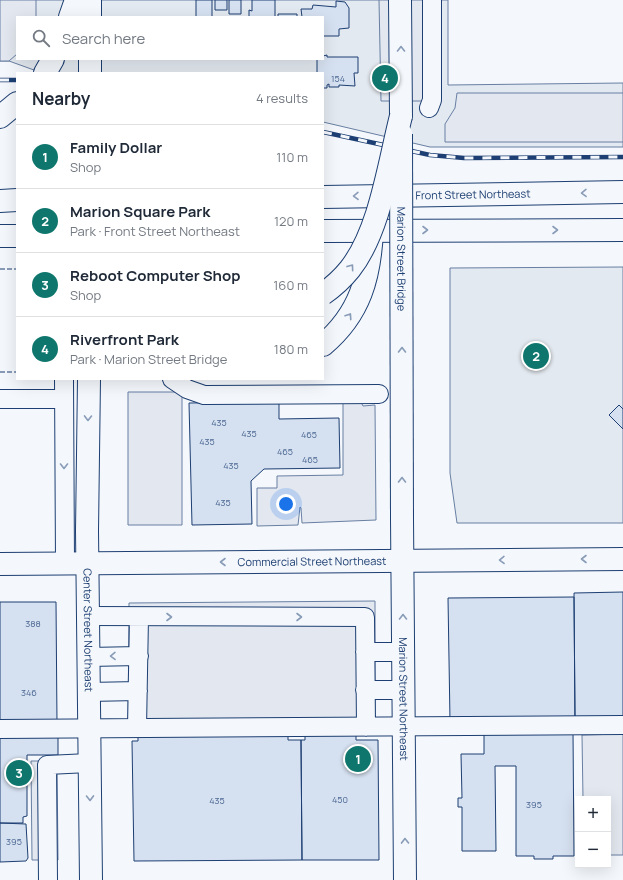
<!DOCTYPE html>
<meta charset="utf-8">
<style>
body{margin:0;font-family:Manrope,sans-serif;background:#f6f6f7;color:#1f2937}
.controls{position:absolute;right:12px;bottom:12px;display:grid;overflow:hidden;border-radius:0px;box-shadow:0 4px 16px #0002}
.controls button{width:36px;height:36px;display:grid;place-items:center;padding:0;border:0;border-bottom:1px solid #e0e1e3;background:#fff;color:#1f2937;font:20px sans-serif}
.you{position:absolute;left:286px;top:504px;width:14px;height:14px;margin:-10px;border:3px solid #fff;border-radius:50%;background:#1a73e8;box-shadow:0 0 0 6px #1a73e833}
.badge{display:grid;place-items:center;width:26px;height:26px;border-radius:50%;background:#0f766e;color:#fff;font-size:13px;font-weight:700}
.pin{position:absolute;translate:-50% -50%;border:2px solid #fff;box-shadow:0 1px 4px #0006}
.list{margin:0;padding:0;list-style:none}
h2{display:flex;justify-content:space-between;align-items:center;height:52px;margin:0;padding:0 16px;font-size:17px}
h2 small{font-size:13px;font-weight:400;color:#747a83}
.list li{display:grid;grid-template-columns:26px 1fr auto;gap:12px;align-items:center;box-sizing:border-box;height:64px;padding:0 16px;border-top:1px solid #e0e1e3}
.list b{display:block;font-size:15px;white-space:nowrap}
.list p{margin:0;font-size:13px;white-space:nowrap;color:#747a83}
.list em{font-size:13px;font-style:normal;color:#747a83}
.icon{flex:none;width:22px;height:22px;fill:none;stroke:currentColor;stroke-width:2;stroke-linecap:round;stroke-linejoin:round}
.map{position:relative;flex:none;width:623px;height:880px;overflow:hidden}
.search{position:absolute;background:#fff;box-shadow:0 4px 16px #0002;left:16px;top:16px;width:308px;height:44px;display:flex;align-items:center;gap:10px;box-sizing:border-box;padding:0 14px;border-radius:0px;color:#747a83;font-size:15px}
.panel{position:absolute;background:#fff;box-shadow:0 4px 16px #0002;left:16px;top:72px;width:308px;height:308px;border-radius:0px}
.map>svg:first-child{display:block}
</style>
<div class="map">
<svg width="623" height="880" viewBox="0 0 623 880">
<rect width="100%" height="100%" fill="#f4f7fb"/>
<path fill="#e3e9f0" stroke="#687fa3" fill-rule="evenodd" d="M0 0H448V85L623 83V147H430L323 122V73H63L34 70 9 61H0ZM17 17H323V59H17Z
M623 267V523H457L450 473V268Z"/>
<path fill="#e3e8f0" stroke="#687fa3" d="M0 0H36V17H17V54L9 61H0Z
M379 0H429L431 101H381Z
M457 93H623V142H445V124L455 108Z
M128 392H182V525H128Z
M343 402H361L363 406 375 405 376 520 302 523 301 508 300 507 298 525 257 526V488H277V476L343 475Z
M375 601V730H128L129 603Z
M623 734V855H608V799H583L582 735Z
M31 761H57L58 860H32Z"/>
<path fill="#d5e0f0" stroke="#1d3f73" d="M196 0H212V17H196Z
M215 0H227V10H215Z
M229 0H241V14H229Z
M252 0H275V17H249V10L252 11Z
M336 1 345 2 349 8V28L339 29V36H323V17H302L301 9H312L313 5 336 7Z
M278 14H297V17H278Z
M327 55V57H358V73H354L355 86 339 85V87H329V84L327 85V88H323V73H317V59H323V56Z
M279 402V419L339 418 340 468 264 469 251 481 252 524 192 525 189 403Z
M619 405 623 409V429L609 415Z
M623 592V720H575L574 593Z
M574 597 575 720 450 721 448 598Z
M0 602H56L57 724H0Z
M138 732 288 735V740H301L302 860 134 861 132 741H138Z
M484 732H573L574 856H553V859H534V856H516V766H495L496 851H462V807H458V798H462L461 754H484Z
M305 733H356V740H378L379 860H302L301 740H305Z
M0 737H58V755H27V816L23 817V823H0Z
M0 823 26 824 28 858 26 861 0 862Z"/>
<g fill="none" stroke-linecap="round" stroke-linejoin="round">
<g stroke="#1d3f73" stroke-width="20">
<path id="minor" d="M429 108 432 100V0
M64 379 65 563
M172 379 187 389 204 395 379 394
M0 399H64
M88 616 365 617 366 727
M365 652H403
M88 657 139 656
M365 690H403
M88 692 138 691
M137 728 139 617
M0 729 623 725
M48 880 47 765 89 763"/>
</g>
<g stroke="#1d3f73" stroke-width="24">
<g id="major">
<path id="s1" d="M89 379 87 531 91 880"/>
<path id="s2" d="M402 519 405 880"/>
<path id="s3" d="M0 564 623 559"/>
</g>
</g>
<g stroke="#1d3f73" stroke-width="24">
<g id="highway">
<path d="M400 0 401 116"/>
<path d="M70 17 76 0"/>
<path d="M90 17V0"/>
<path d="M45 73 53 59"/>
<path d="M90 73V59"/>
<path d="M0 117 17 103"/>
<path id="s4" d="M323 197 623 192"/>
<path d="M0 201 17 200"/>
<path d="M323 231 623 230"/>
<path d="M0 236H17"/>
<path d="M323 345C360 314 370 277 372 230"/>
</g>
</g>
<use href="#minor" stroke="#f4f7fb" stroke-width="18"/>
<use href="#major" stroke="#f4f7fb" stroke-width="22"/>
<use href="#highway" stroke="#f4f7fb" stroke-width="22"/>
<g stroke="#1d3f73" stroke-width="4.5">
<path id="rail" d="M0 80H17
M323 132 430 155 464 158 623 157"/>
</g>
<use href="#rail" stroke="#f4f7fb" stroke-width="3" stroke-dasharray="9" stroke-linecap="butt"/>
<g stroke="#1d3f73" stroke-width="24" stroke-linecap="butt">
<g id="major-bridge">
<path id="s5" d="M401 134 402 519"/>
</g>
</g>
<g stroke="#1d3f73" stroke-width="24" stroke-linecap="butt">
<path id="highway-bridge" d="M323 294C333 287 342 279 350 269 380 231 389 163 401 116"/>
</g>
<use href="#major-bridge" stroke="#f4f7fb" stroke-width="22"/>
<use href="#highway-bridge" stroke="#f4f7fb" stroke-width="22"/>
<path stroke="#1d3f73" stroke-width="1" stroke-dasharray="5 2" stroke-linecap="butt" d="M0 269H17
M0 372H17"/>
</g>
<defs><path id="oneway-chevron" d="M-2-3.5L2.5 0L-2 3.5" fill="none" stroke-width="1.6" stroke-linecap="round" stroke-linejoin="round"/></defs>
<g stroke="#889bb7">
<use href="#oneway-chevron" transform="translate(401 49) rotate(-90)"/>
<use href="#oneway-chevron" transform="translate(584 193) rotate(179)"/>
<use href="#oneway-chevron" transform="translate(356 196) rotate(179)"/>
<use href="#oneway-chevron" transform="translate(425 230)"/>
<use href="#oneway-chevron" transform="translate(555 230)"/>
<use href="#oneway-chevron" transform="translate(351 267) rotate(-54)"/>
<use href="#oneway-chevron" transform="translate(349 316) rotate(-56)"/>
<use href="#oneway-chevron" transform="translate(402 350) rotate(-90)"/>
<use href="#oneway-chevron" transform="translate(88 418) rotate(91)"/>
<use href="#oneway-chevron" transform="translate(64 466) rotate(90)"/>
<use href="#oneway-chevron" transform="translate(402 480) rotate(-90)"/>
<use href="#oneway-chevron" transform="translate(584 559) rotate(180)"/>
<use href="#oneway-chevron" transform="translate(502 560) rotate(179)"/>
<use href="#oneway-chevron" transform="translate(223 562) rotate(180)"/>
<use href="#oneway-chevron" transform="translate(169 617)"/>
<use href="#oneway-chevron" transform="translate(299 617)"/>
<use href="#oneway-chevron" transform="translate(403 617) rotate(-90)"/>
<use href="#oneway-chevron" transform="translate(113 656) rotate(179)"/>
<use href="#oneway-chevron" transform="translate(90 798) rotate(89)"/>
<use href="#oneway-chevron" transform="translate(405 841) rotate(-91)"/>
</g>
<g text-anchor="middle" stroke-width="3" stroke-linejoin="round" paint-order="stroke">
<g font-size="9" fill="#4b6792">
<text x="338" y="82">154</text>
<text x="219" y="426">435</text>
<text x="249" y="437">435</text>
<text x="309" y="438">465</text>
<text x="207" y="445">435</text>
<text x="285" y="455">465</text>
<text x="310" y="463">465</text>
<text x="231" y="469">435</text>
<text x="223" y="506">435</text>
<text x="33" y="627">388</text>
<text x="29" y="696">346</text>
<text x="340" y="803">450</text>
<text x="217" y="804">435</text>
<text x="534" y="808">395</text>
<text x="14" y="845">395</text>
</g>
<g font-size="11" fill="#1d3f73" stroke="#f4f7fb">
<text dy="4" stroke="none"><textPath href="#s4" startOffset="150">Front Street Northeast</textPath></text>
<text dy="4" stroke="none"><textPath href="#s5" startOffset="125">Marion Street Bridge</textPath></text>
<text dy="4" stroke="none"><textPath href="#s3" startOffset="312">Commercial Street Northeast</textPath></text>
<text dy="4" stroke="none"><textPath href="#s1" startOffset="251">Center Street Northeast</textPath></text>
<text dy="4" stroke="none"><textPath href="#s2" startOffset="180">Marion Street Northeast</textPath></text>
</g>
</g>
</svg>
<div class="controls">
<button>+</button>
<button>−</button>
</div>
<div class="you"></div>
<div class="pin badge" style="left:358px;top:759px">1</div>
<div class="pin badge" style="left:536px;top:356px">2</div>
<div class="pin badge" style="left:19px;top:773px">3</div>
<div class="pin badge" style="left:385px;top:78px">4</div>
<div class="search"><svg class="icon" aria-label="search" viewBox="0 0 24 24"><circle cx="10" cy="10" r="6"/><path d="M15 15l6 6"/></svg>Search here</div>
<section class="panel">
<h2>Nearby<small>4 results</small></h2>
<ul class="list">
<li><span class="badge">1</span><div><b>Family Dollar</b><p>Shop</p></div><em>110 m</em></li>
<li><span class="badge">2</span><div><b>Marion Square Park</b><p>Park · Front Street Northeast</p></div><em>120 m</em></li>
<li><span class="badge">3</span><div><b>Reboot Computer Shop</b><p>Shop</p></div><em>160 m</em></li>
<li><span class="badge">4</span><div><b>Riverfront Park</b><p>Park · Marion Street Bridge</p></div><em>180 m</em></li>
</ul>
</section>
</div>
